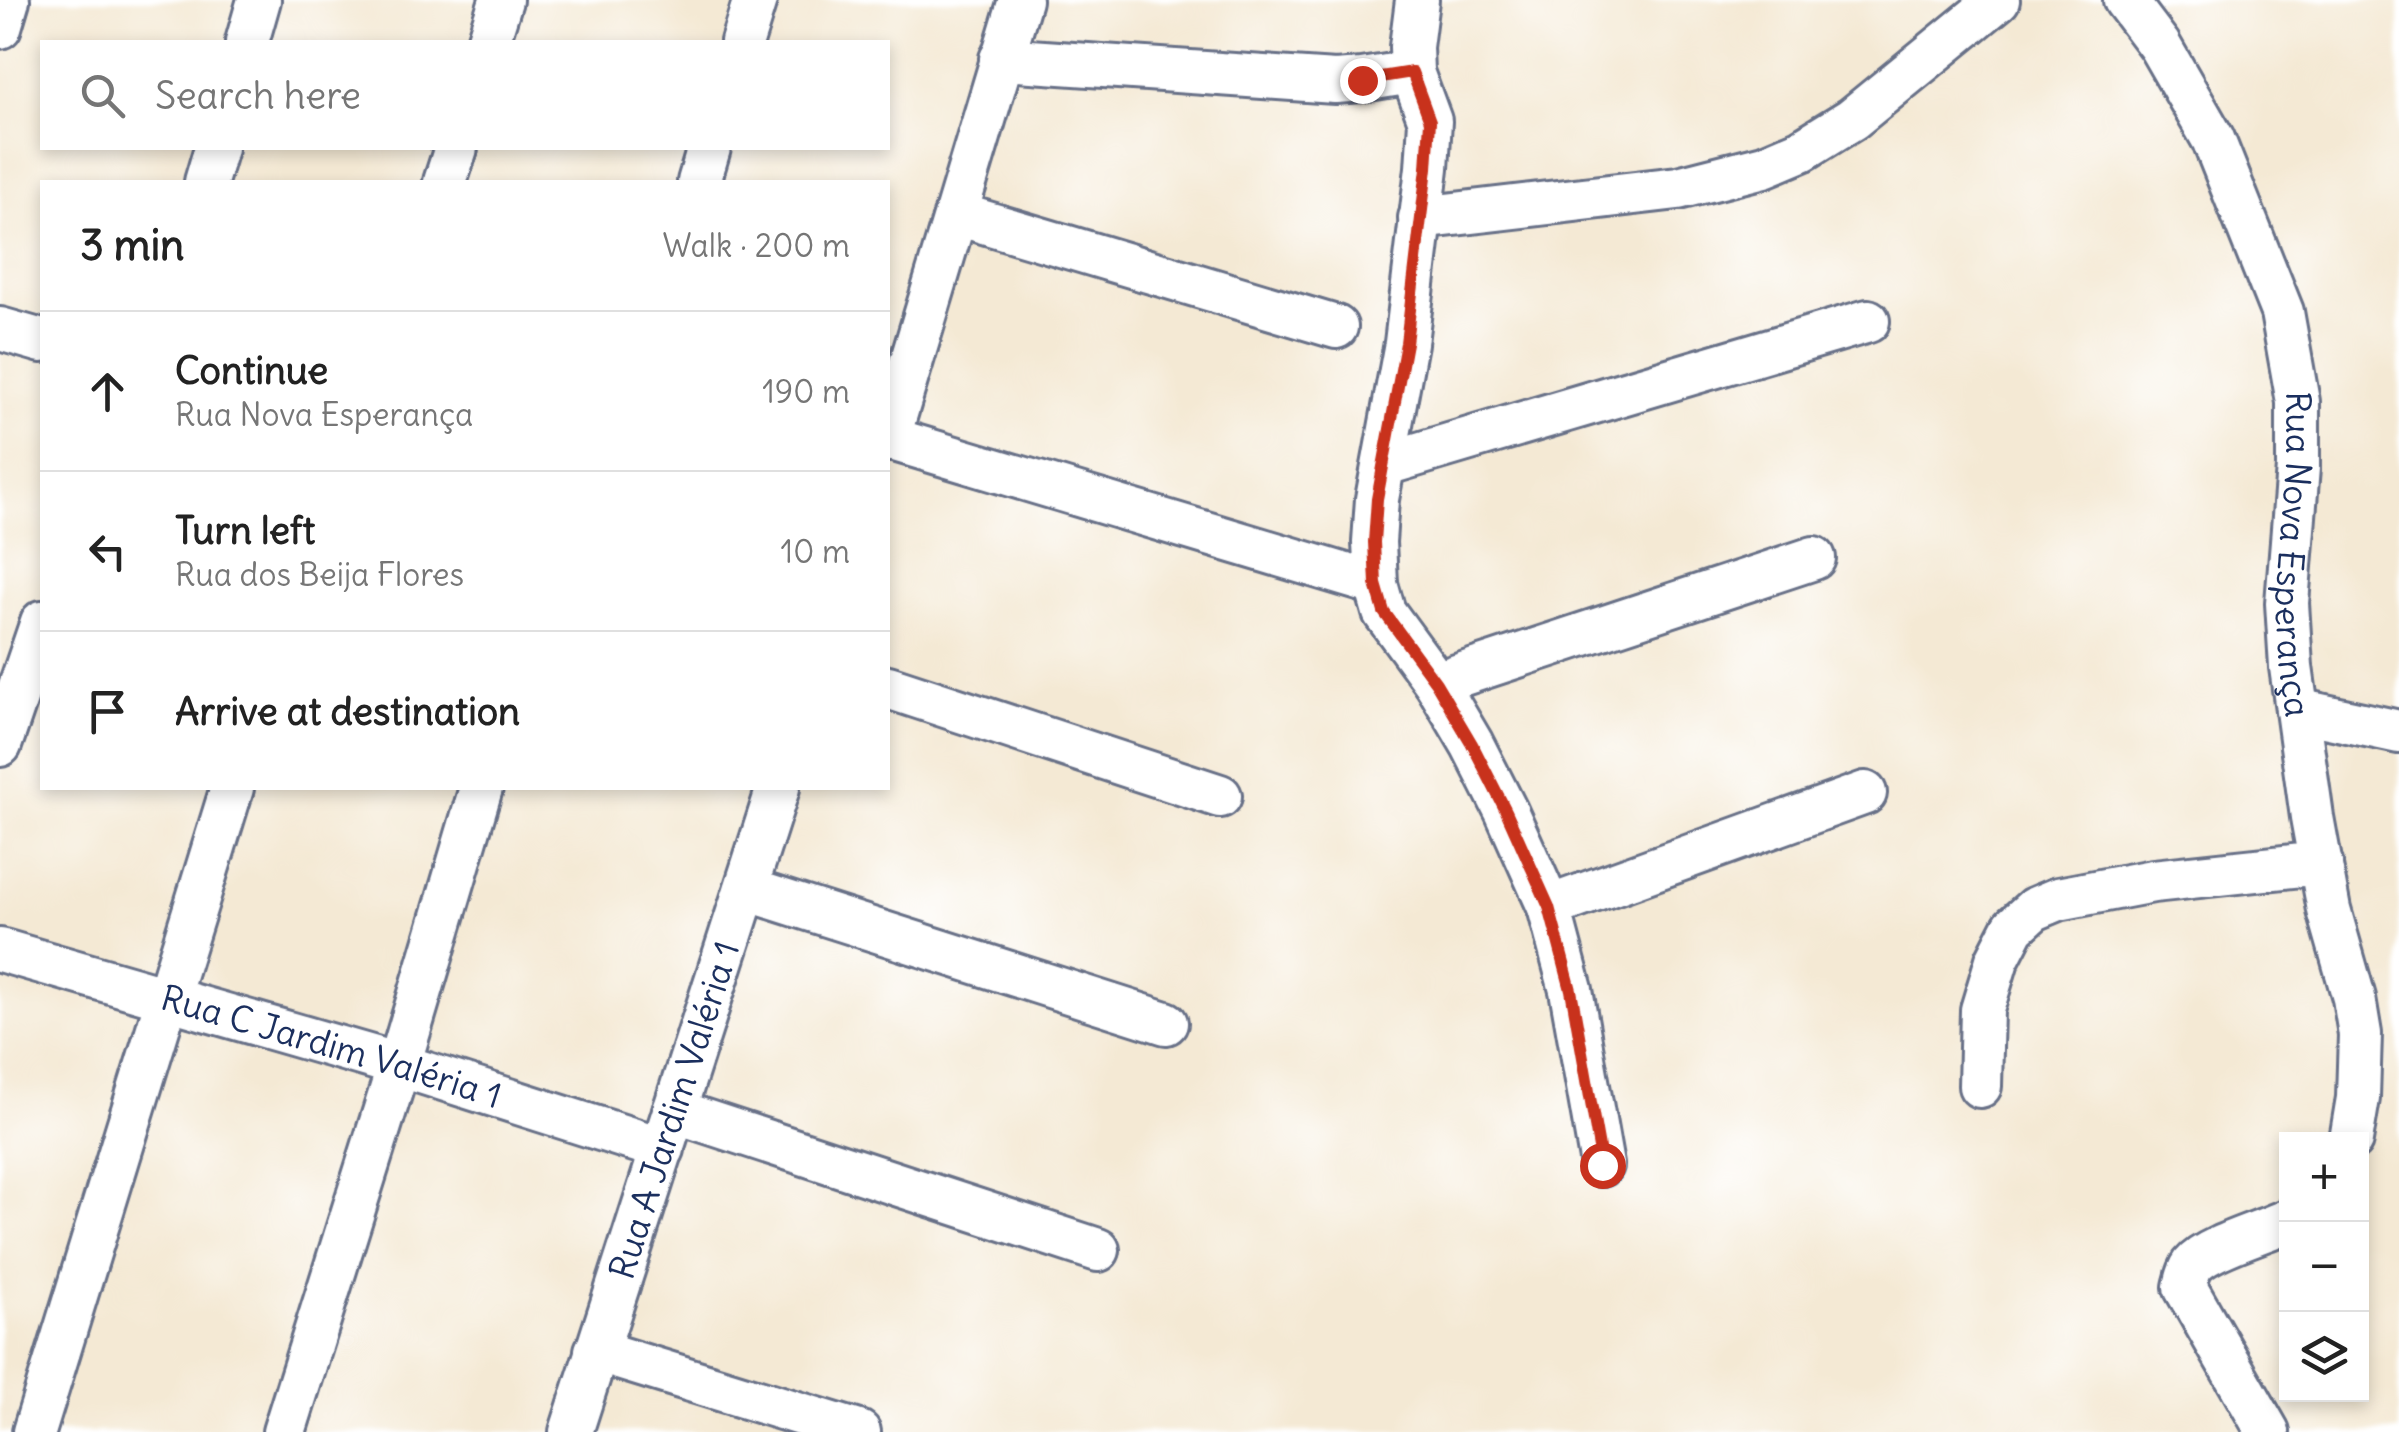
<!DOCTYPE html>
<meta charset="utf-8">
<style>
body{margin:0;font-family:Delius,sans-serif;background:#f2f2f2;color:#222}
.controls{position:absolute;right:30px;bottom:30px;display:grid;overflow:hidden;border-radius:0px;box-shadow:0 5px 15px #0003}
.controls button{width:90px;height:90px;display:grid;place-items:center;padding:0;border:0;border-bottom:2px solid #e0e0e0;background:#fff;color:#222;font:50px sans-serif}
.stop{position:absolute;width:30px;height:30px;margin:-22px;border:8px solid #c8321e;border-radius:50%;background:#fff}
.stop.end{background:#c8321e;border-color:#fff;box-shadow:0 2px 10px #0008}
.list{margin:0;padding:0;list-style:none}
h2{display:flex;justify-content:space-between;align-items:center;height:130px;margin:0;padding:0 40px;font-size:42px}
h2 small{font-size:32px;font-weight:400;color:#767676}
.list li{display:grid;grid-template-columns:65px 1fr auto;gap:30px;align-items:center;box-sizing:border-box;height:160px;padding:0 40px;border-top:2px solid #e0e0e0}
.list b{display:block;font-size:38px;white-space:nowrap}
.list p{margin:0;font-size:32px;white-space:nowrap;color:#767676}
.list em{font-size:32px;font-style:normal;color:#767676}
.icon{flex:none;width:55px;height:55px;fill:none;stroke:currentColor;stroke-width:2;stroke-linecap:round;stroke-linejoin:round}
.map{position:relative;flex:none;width:2399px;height:1432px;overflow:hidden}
.search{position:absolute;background:#fff;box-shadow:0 5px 15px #0003;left:40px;top:40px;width:850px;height:110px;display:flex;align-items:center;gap:25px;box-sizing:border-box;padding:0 35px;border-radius:0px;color:#767676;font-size:38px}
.panel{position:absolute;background:#fff;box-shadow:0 5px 15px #0003;left:40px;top:180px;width:850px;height:610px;border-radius:0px}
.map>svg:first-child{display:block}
</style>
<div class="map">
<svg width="2399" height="1432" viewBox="0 0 2399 1432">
<rect width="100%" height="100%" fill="#fff"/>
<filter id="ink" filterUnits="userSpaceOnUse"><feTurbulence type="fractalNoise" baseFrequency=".01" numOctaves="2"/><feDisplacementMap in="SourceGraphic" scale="20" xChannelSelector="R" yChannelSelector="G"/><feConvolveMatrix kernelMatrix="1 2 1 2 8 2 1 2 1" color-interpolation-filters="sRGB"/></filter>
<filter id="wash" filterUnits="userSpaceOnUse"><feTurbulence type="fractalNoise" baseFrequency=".0048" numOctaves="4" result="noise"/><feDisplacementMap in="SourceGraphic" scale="40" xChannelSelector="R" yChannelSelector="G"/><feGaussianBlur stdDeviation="2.25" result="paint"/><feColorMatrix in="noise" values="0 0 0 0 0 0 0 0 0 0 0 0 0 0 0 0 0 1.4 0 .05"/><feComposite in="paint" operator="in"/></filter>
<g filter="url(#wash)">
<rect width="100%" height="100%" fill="#f4e9d4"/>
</g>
<g filter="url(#ink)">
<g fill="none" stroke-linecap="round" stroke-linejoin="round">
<g stroke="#677087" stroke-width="48">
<g id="street">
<path d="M1417 0 1411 47 1412 72 1430 121 1427 168 1406 343 1377 499 1374 542 1376 584 1384 612 1436 683 1472 744 1506 811 1549 907 1571 990 1602 1165"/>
<path id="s1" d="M2125 0 2159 45 2213 139 2282 312 2298 402V467L2287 603 2291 667 2312 817 2329 910 2354 998 2360 1034 2358 1098 2351 1140"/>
<path d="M0 27 8 0"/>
<path d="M247 42 259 0"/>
<path d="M488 42 501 0"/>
<path d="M742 42 755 0"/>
<path d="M1001 59 1335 82 1362 80 1412 72"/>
<path d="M206 182 216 148"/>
<path d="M445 182 456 148"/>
<path d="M699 182 709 148"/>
<path d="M957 214 1336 327"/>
<path d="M1420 218 1678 188 1764 166 1802 150 1852 119 1998 0"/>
<path d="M0 329 42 341"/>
<path d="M888 438 1376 584"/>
<path d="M888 440 1020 0"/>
<path d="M1385 464 1868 321"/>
<path d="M1436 683 1814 558"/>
<path d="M888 687 1220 796"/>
<path d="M2297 710 2399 732"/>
<path d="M0 745 42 622"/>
<path d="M746 889 1166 1023"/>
<path d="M1549 907 1865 793"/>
<path id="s2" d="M0 950 399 1065 663 1149"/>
<path d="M1980 1086 1982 1010 1997 960 2014 927 2034 909 2058 899 2153 881 2321 863"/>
<path d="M674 1111 1098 1250"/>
<path d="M596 1351 859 1432"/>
<path d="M34 1432 232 788"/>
<path d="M284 1432 399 1065 481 788"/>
<path id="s3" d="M571 1432 778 788"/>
<path d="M2268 1432 2185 1287C2187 1279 2188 1272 2193 1265 2208 1247 2263 1232 2286 1221"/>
</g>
</g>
<use href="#street" stroke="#fff" stroke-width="42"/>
</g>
</g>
<g fill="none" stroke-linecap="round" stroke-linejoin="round" filter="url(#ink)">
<path stroke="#c8321e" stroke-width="12" d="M1362 80 1412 72 1430 121 1427 168 1406 343 1377 499 1374 542 1376 584 1384 612 1436 683 1472 744 1506 811 1549 907 1571 990 1602 1165"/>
</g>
<g text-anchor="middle" stroke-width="9" stroke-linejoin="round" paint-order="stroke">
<g font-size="35" fill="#1b2f5e" stroke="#fff">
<text dy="12" stroke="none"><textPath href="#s1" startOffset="595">Rua Nova Esperança</textPath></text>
<text dy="12" stroke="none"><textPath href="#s2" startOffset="345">Rua C Jardim Valéria 1</textPath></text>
<text dy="12" stroke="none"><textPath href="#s3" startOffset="338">Rua A Jardim Valéria 1</textPath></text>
</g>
</g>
</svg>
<div class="controls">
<button>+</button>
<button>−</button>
<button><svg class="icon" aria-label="layers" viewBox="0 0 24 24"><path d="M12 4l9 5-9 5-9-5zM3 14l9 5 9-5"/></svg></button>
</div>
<div class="stop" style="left:1602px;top:1165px"></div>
<div class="stop end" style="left:1362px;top:80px"></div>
<div class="search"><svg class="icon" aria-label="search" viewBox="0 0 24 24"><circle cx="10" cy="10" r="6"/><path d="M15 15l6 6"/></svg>Search here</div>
<section class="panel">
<h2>3 min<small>Walk · 200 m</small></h2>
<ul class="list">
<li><svg class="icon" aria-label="ahead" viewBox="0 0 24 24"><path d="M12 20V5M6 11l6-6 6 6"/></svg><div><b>Continue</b><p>Rua Nova Esperança</p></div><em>190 m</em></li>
<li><svg class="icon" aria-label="left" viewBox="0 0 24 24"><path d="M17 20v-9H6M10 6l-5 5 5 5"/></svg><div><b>Turn left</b><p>Rua dos Beija Flores</p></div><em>10 m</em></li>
<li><svg class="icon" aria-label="arrive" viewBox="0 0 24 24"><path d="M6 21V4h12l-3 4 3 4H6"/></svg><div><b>Arrive at destination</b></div></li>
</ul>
</section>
</div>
